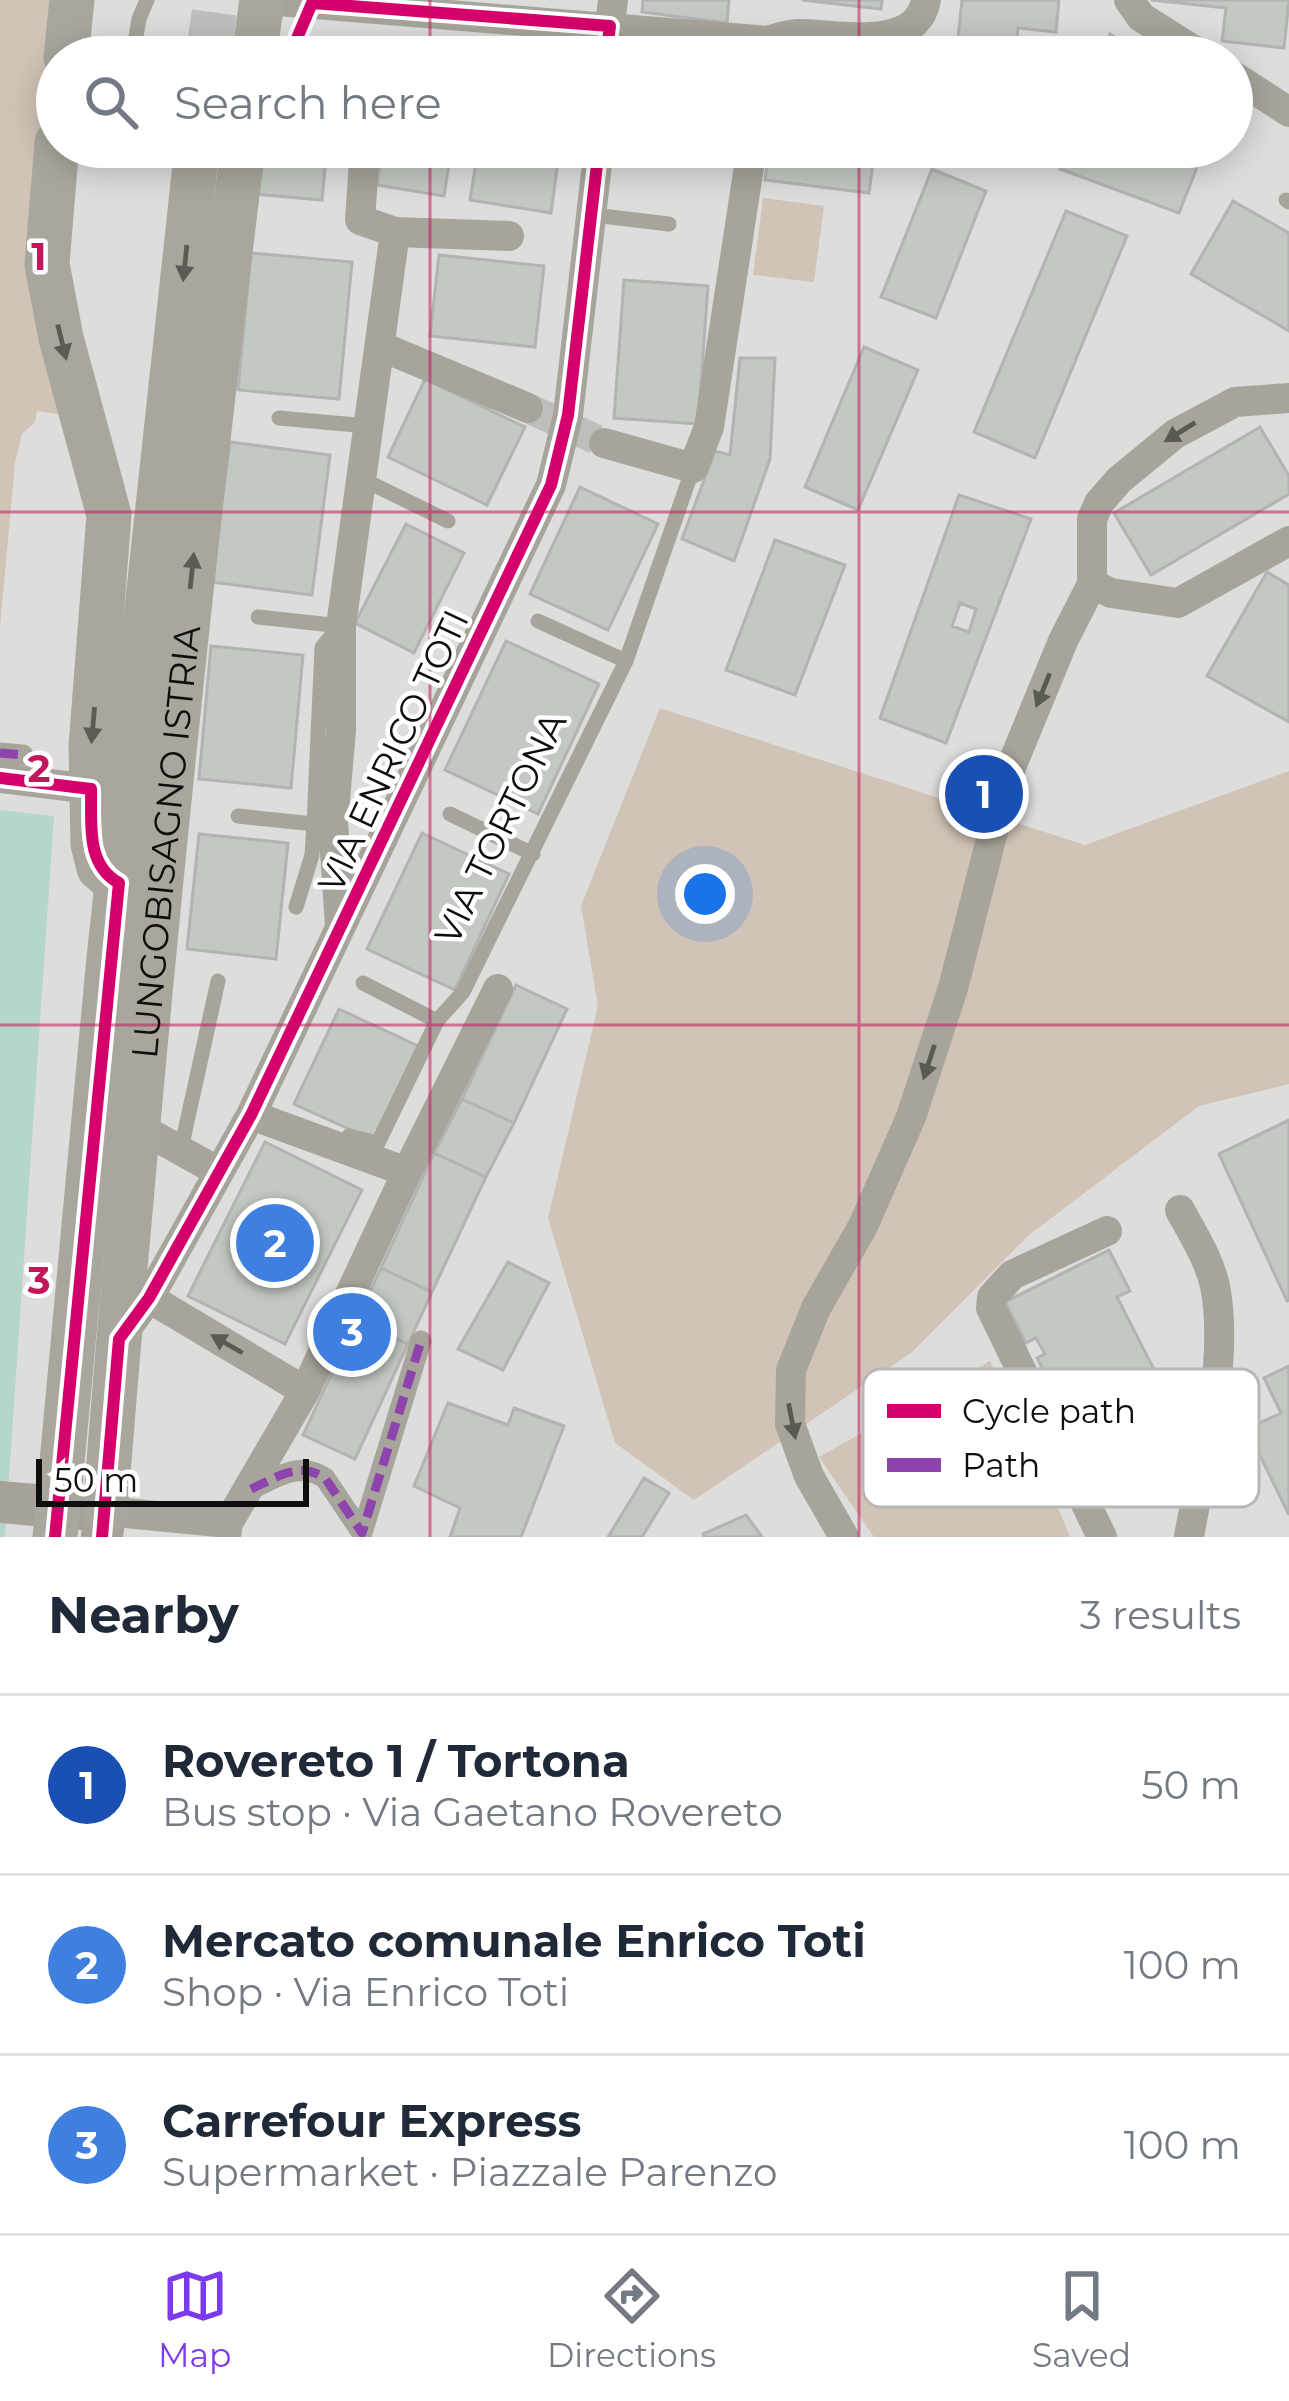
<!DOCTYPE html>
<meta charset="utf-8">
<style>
body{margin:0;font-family:Montserrat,sans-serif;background:#f2f2f3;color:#1f2937}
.scale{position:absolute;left:36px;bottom:30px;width:273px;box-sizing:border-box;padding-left:12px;border:6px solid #0e0f0d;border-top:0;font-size:33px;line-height:42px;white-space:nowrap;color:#0e0f0d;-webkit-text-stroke:9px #fff;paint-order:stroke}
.you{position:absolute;left:705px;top:894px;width:42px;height:42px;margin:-30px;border:9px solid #fff;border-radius:50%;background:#1a73e8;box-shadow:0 0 0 18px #1a73e833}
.badge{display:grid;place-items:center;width:78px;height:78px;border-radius:50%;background:#7c3aed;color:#fff;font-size:39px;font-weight:700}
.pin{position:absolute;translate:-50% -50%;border:6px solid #fff;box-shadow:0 3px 12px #0006}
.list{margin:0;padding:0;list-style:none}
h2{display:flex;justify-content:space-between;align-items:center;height:156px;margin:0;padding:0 48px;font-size:51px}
h2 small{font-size:39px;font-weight:400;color:#747a83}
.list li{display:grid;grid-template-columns:78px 1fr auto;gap:36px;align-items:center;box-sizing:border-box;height:180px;padding:0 48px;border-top:3px solid #e0e1e3}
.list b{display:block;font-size:45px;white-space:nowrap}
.list p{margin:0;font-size:39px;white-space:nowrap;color:#747a83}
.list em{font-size:39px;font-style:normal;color:#747a83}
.icon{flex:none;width:66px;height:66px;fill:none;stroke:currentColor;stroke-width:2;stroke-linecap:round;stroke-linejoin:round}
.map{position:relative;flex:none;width:1289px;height:1537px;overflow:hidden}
.search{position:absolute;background:#fff;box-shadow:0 6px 30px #0003;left:36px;right:36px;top:36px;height:132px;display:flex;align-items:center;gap:30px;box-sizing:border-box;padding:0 42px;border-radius:66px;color:#747a83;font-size:45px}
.sheet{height:696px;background:#fff}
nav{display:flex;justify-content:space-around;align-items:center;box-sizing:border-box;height:168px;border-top:3px solid #e0e1e3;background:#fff;font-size:33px;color:#747a83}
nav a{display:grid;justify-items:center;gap:6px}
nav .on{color:#7c3aed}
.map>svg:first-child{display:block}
</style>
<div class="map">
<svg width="1289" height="1537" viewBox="0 0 1289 1537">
<rect width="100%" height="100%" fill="#dddedc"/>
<path fill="#d1c3b6" d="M0 0H56L39 153 71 416 37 411 35 422 22 434 15 463 0 627Z
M763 198 824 206 814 282 753 275Z
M660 708 1085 845 1289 771V1084L1199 1106 1029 1235 911 1353 694 1500 615 1443 548 1218 598 1006 581 906Z
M990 1361 1041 1466 1070 1537H874L819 1457Z"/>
<path fill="#b5d6cb" d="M0 810 54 816 5 1537H0Z"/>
<path fill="#c3c9c2" stroke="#b2b3b2" stroke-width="3" fill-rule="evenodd" d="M643 0H729L727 23 642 12Z
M802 0H882L881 9Z
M962 0H1059L1056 32 1018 28 1015 57H956Z
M1151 0H1289L1284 48 1222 41 1226 8Z
M1110 34 1144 57H1106Z
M259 147H327L322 200 255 194Z
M383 147H560L551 213 470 200 477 156 451 151 444 196 377 185Z
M769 147H875L869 193 765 180Z
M1061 147H1205L1179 213 1060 169Z
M932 169 986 191 936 318 881 297Z
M1233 201 1289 233V331L1191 274Z
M1066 211 1127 236 1035 458 974 432Z
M251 253 352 262 339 399 238 390Z
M439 255 544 266 535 347 430 336Z
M624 280 708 286 698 424 614 418Z
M864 347 918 370 858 510 805 487Z
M740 358H775L770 459 734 561 682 539 715 451 730 455Z
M425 379 525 427 487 505 388 457Z
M1260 427 1289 476V494L1151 575 1114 513Z
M230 442 330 455 312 595 211 582Z
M580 487 658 524 608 630 530 594Z
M959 495 1031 519 946 743 880 718ZM960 603 976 609 969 632 952 626Z
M406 524 464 553 414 653 355 623Z
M775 540 845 565 795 695 726 670Z
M1267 572 1289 585V722L1207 676Z
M506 641 599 684 538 814 445 770Z
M211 646 303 655 291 788 199 779Z
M422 833 509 874 455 990 367 949Z
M199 834 288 843 276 959 187 949Z
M516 985 567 1009 514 1123 462 1099Z
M339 1009 418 1046 373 1140 294 1104Z
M462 1099 514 1123 486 1177 434 1153Z
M1289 1120V1300L1287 1301 1219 1154Z
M265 1142 362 1190 285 1344 188 1296Z
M434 1153 486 1177 432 1292 381 1268Z
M1109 1250 1130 1291 1117 1297 1164 1389 1149 1396 1158 1414 1145 1421 1151 1434 1139 1440 1149 1458 1136 1465 1143 1480 1108 1498 1037 1358 1045 1354 1036 1338 1026 1343 1005 1302Z
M508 1262 549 1283 503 1370 458 1349Z
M381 1268 432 1292 408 1344 356 1321Z
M356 1321 408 1344 355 1459 303 1435Z
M1289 1366V1515L1247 1429 1281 1413 1264 1378Z
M448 1403 508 1425 514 1408 564 1426 521 1537H450L460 1508 414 1486Z
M644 1478 669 1493 642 1537H608Z
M746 1515 762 1537H704L703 1534Z"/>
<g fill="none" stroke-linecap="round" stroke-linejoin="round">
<path stroke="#bebfbd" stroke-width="30" stroke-dasharray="30 15" stroke-linecap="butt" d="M528 408 604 443"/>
<path stroke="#bebfbd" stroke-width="45" stroke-dasharray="45 22" stroke-linecap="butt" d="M208 57 216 0"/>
<path stroke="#a7a49b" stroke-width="15" d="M133 54 139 19 147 0
M1286 200 1289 202
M593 215 669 224
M279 418 367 426
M360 478 448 521
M258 617 341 626
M538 621 626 661
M450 814 533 854
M238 816 314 824 322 647 338 628
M296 907 312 855 314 824
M363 983 437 1021
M349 1136 378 1143 437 1021 463 992 626 661 693 468
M181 1149 218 981"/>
<path stroke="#a7a49b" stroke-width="21" d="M0 753 23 755
M251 1489C278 1477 298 1461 325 1478L362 1533 421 1341"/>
<path stroke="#a7a49b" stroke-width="30" d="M266 0 768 41C777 38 787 35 797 34 833 33 916 54 926 0
M1129 0 1141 17 1204 57
M606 57 613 0
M1232 75 1289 112
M395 232 509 236
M380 346 528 408
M604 443 693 468 709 427 752 147
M1092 584 1111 593 1178 603 1289 541
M0 778 91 789
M340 926 333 822 341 731V626L395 232 360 220 365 147
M251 1115 407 1172
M137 1126 219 1172
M1180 1210C1193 1234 1209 1259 1215 1286 1230 1363 1202 1461 1189 1537
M149 1298 305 1391
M122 1335 149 1298 251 1115 551 485 568 415 599 147
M105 1511 228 1523
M226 1537 228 1523 305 1391 407 1172 498 989
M844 1537 809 1476 790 1424 791 1370 816 1308 863 1226 911 1117 953 988 1007 777 1063 641 1092 584V519L1099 503 1119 480 1175 434 1235 402 1289 398
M1102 1537 991 1308 992 1297 1012 1275 1107 1231"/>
<path stroke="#a6a299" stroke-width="42" d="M0 1502 105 1511 102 1537"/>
<g stroke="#a9a79d" stroke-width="45">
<path d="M66 57 72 0"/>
<path d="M254 57 262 0"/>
<path d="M57 143 47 264 61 338 109 515 91 746 93 844 99 868 111 878"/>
<path id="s1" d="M105 1511C141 1055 186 601 243 147"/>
<path d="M55 1537 109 958 197 147"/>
</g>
<path stroke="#8e44ad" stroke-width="9" stroke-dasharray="18 9" stroke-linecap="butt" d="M0 753 23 755
M251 1489C278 1477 298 1461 325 1478L362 1533 421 1341"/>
<g stroke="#fff" stroke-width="20">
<path id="cycleway" d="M289 57 312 3 610 26 606 57
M0 778 91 789C92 823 85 864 119 883L55 1537
M102 1537 119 1339 149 1298 251 1115 551 485 568 415 599 147"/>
</g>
<use href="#cycleway" stroke="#d6006c" stroke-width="12"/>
</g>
<defs><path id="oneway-solid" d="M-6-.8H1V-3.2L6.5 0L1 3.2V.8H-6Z" transform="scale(3)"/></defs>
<g fill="#5c5b55">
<use href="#oneway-solid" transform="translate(185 263) rotate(96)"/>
<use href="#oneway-solid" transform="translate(62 342) rotate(76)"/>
<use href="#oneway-solid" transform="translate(192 571) rotate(-84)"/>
<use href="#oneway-solid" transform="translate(93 725) rotate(95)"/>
</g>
<g fill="#5a5a54">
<use href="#oneway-solid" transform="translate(1180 432) rotate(148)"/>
<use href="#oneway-solid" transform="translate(1043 690) rotate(112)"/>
<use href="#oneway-solid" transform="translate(929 1062) rotate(108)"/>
<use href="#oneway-solid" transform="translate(227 1344) rotate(-150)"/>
<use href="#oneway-solid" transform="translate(792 1421) rotate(79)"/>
</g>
<path fill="none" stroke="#c2185b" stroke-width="3" stroke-opacity="0.55" d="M430 0V57M859 0V57M430 147V1537M859 147V1537M0 512H1289M0 1025H1289"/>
<g text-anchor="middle" stroke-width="9" stroke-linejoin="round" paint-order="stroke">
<g font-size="36" fill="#0e0f0d" stroke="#fff">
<text transform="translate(393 751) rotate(-65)" y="13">VIA ENRICO TOTI</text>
<text transform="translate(500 828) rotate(-64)" y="13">VIA TORTONA</text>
<text dy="13" stroke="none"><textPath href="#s1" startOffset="672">LUNGOBISAGNO ISTRIA</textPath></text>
</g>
</g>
<rect x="863" y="1369" width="396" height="138" rx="18" fill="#fff" stroke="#b7b7b6" stroke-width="3"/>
<rect x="887" y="1404" width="54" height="14" fill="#d6006c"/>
<rect x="887" y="1458" width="54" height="14" fill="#8e44ad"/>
<g font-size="33" fill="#0e0f0d">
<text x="962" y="1423">Cycle path</text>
<text x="962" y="1477">Path</text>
</g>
<g font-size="39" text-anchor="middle" font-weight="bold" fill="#c2185b" stroke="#fff" stroke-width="9" stroke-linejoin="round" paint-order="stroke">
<text x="39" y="270">1</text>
<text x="39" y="782">2</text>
<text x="39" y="1294">3</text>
</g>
</svg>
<div class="scale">50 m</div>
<div class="you"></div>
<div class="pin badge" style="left:984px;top:794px;background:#1a4fb4">1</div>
<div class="pin badge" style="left:275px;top:1243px;background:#3f7fe0">2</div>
<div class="pin badge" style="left:352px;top:1332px;background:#3f7fe0">3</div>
<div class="search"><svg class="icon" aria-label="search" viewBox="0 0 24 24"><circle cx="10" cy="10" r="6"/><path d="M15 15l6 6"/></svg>Search here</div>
</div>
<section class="sheet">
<h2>Nearby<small>3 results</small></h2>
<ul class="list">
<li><span class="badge" style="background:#1a4fb4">1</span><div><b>Rovereto 1 / Tortona</b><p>Bus stop · Via Gaetano Rovereto</p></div><em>50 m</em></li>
<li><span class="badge" style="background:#3f7fe0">2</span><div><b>Mercato comunale Enrico Toti</b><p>Shop · Via Enrico Toti</p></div><em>100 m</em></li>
<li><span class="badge" style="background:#3f7fe0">3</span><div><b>Carrefour Express</b><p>Supermarket · Piazzale Parenzo</p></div><em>100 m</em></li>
</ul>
</section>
<nav>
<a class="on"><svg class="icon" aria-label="map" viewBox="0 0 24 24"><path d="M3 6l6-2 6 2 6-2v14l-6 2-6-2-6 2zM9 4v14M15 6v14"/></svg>Map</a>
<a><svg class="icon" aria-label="directions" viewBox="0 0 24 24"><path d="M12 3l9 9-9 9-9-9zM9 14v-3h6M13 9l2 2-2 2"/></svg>Directions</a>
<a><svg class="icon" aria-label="saved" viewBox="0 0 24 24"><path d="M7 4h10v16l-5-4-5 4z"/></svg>Saved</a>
</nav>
